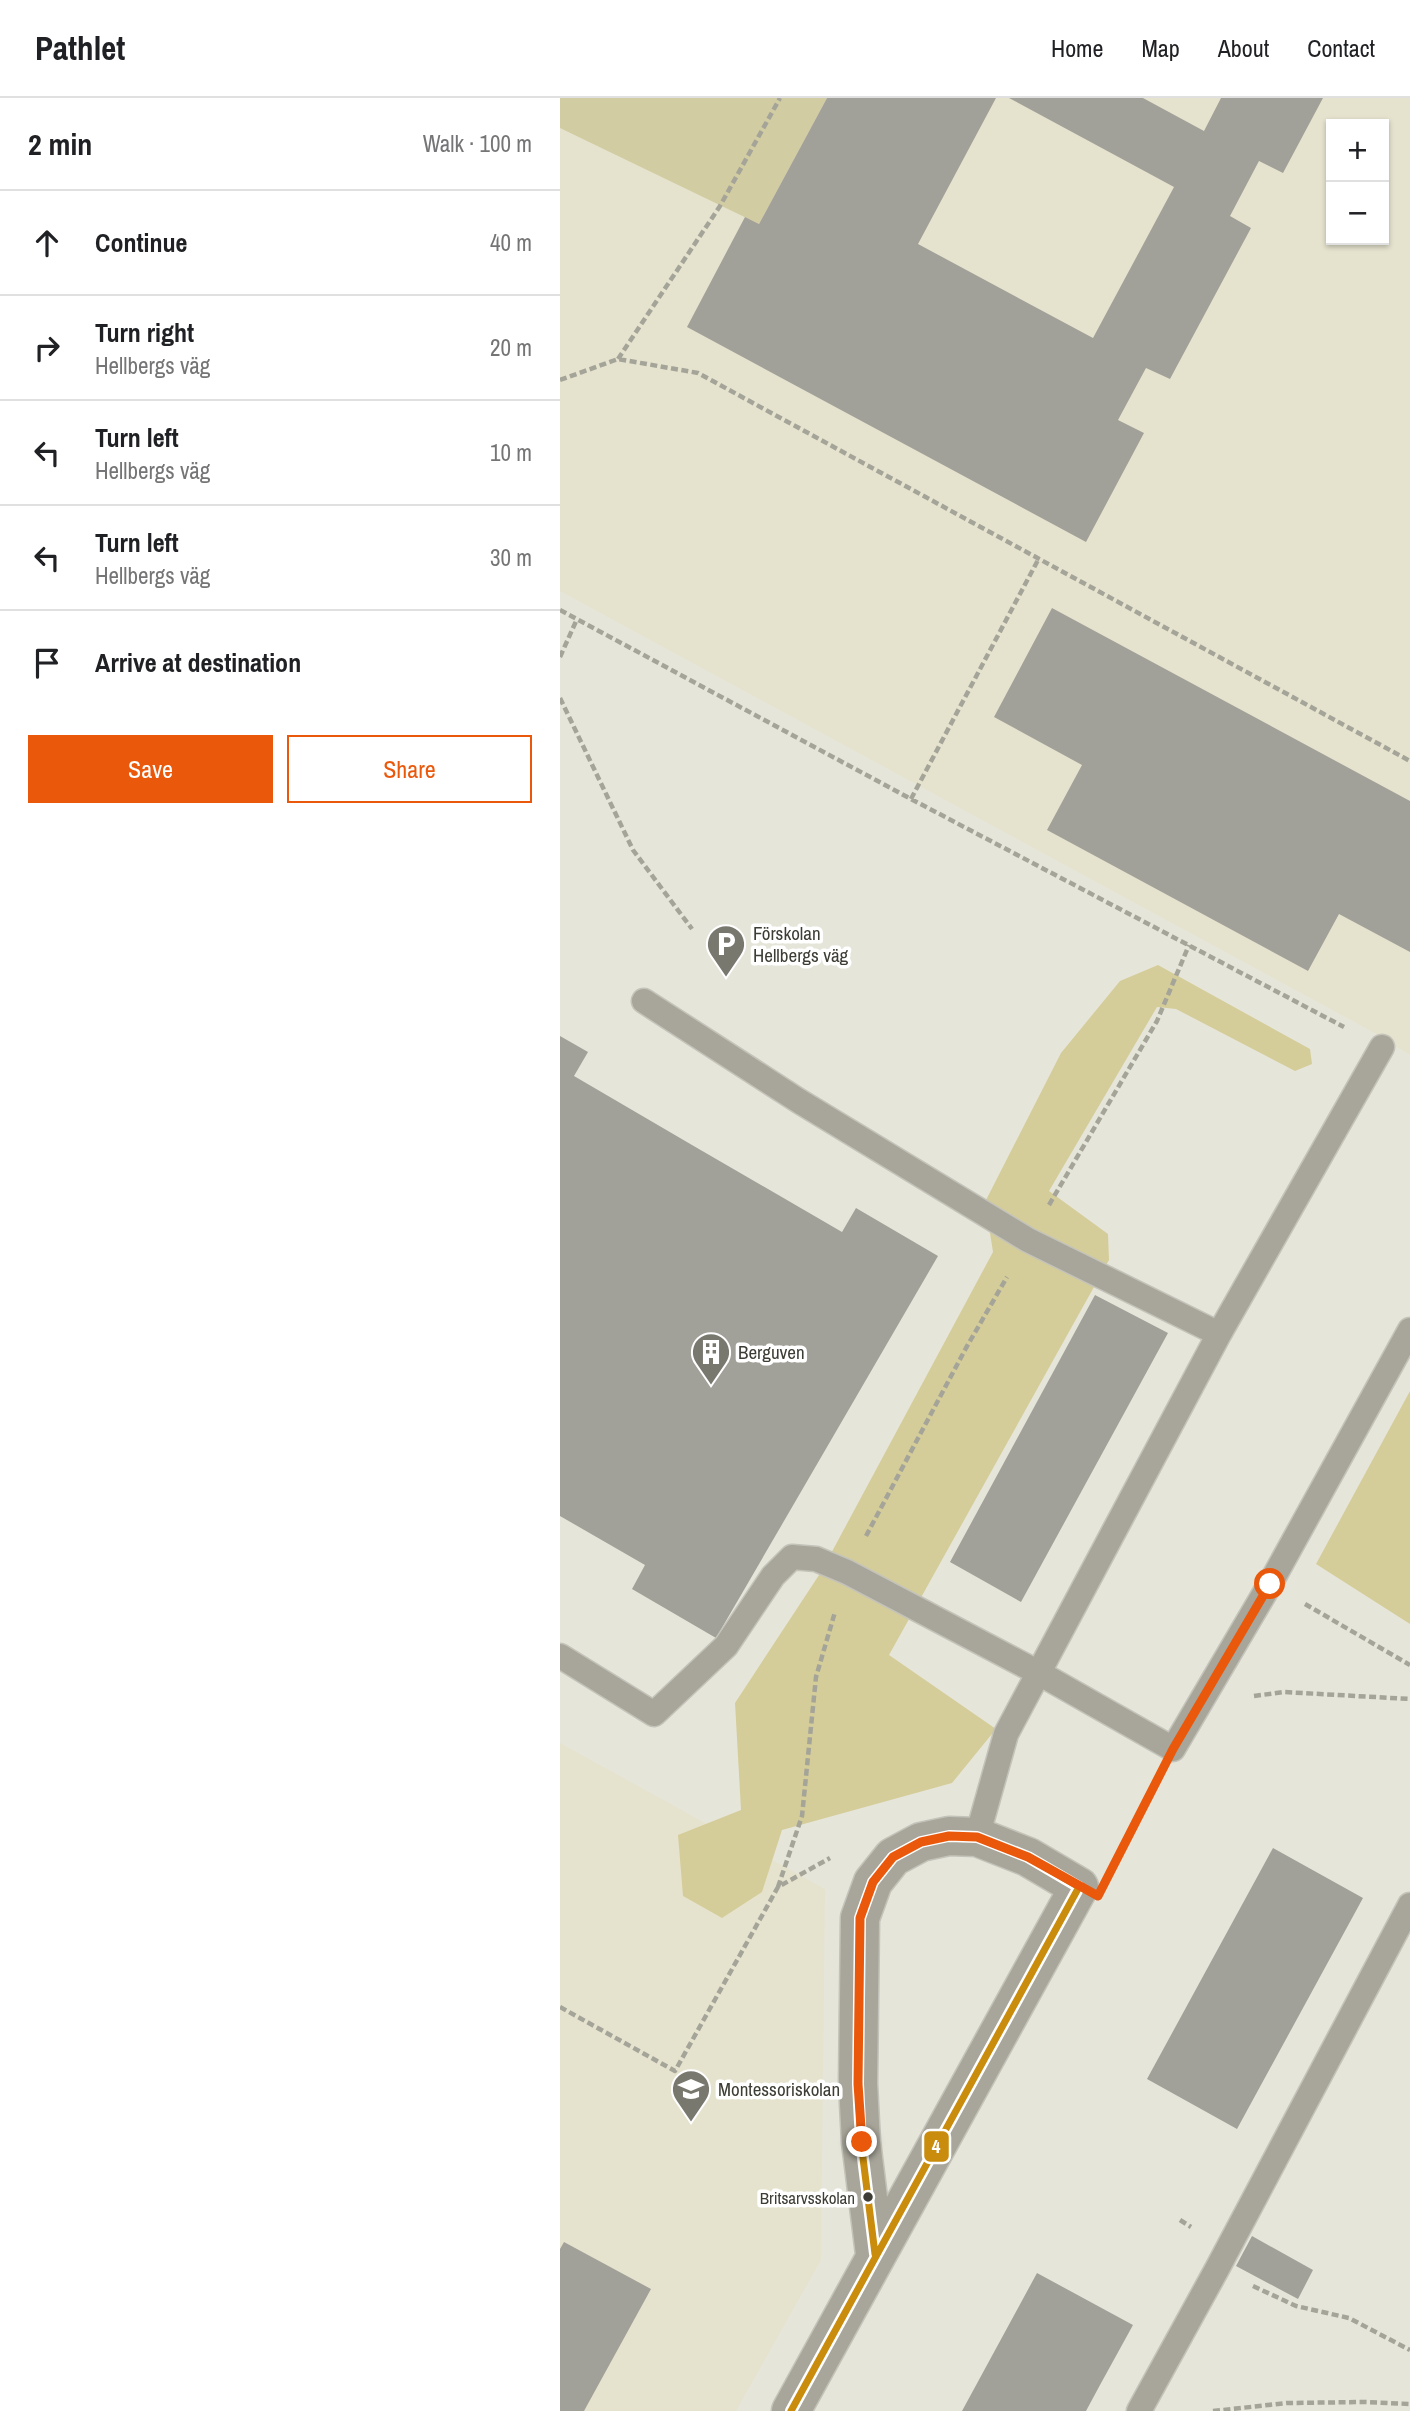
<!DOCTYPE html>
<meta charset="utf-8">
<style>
body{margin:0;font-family:"Archivo Narrow",sans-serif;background:#f2f2f2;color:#202124}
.controls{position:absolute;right:21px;top:21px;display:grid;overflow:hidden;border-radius:0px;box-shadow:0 2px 5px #0004}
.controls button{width:63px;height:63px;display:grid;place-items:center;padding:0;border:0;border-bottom:2px solid #e0e0e0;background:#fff;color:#202124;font:35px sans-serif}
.stop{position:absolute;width:21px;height:21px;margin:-16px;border:5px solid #ea580c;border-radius:50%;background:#fff}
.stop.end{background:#ea580c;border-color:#fff;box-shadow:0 2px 7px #0008}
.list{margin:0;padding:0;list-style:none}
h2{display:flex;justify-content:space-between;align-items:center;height:91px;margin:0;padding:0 28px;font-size:30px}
h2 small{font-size:23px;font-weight:400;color:#757577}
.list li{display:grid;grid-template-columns:46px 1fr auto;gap:21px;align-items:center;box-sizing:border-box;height:105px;padding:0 28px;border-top:2px solid #e0e0e0}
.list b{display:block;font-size:26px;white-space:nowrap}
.list p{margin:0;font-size:23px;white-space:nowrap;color:#757577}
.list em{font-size:23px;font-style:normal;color:#757577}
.actions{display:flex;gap:14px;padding:21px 28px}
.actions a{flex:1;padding:16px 0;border:2px solid #ea580c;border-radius:0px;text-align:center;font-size:24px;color:#ea580c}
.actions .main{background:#ea580c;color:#fff}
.icon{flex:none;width:38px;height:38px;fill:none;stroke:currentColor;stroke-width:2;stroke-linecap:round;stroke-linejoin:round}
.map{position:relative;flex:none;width:850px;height:2313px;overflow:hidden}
header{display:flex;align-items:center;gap:42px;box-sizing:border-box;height:98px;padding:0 35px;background:#fff;border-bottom:2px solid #e0e0e0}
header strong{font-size:33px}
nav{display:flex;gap:38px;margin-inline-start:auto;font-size:24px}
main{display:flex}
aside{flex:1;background:#fff}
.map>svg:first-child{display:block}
</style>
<header>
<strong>Pathlet</strong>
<nav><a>Home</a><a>Map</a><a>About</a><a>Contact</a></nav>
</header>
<main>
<aside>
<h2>2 min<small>Walk · 100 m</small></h2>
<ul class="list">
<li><svg class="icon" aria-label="ahead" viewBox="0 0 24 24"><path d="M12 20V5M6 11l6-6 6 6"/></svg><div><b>Continue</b></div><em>40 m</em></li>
<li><svg class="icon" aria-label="right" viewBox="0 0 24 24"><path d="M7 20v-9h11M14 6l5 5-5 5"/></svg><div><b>Turn right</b><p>Hellbergs väg</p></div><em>20 m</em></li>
<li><svg class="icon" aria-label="left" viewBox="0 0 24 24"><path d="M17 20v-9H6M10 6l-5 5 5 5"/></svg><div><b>Turn left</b><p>Hellbergs väg</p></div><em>10 m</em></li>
<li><svg class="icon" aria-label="left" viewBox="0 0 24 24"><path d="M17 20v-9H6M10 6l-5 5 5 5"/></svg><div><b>Turn left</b><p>Hellbergs väg</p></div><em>30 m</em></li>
<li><svg class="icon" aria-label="arrive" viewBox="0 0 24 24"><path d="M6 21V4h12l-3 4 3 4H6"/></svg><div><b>Arrive at destination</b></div></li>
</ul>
<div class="actions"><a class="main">Save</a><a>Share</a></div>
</aside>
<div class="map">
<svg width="850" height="2313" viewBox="0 0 850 2313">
<rect width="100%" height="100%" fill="#e6e5da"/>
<path fill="#e5e3ce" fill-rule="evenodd" d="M0 0H850V957L811 933 0 493ZM771 26H824V142H771Z
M0 1645 265 1791 261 2162 176 2313H0Z"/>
<path fill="#d2cca2" d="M0 0H267L199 126 0 30Z"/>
<path fill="#d5cd99" d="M598 867 750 951 752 966 735 973 616 911 597 909 489 1093 548 1136 549 1162 329 1557 436 1631 392 1685 222 1732 202 1794 162 1820 123 1798 118 1737 181 1712 175 1605 261 1474 433 1154 425 1104 501 955 560 883Z
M850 1293V1526L756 1466Z"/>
<path fill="#a2a199" d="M267 0H436L358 146 533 240 614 89 449 0H583L644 33 661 0H763L723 75 699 63 670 118 691 130 610 281 586 270 558 322 584 335 526 444 127 229 185 119 199 126Z
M492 510 850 703V854L779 816 748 873 487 732 522 667 434 619Z
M0 938 28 954 14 978 132 1047 282 1134 296 1110 378 1158 156 1540 72 1491 85 1467 0 1418Z
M535 1197 608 1235 461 1504 390 1464Z
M713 1750 803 1800 677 2031 587 1981Z
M692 2138 753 2172 738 2201 676 2168Z
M4 2144 91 2191 24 2313H0V2151Z
M477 2175 573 2227 540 2287 526 2313H402Z"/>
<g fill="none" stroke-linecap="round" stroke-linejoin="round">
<g stroke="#c4c3ba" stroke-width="27">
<path id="lane" d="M84 903 239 1003 468 1142 659 1236
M0 1558 94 1616 166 1548 213 1478 232 1459 256 1461 287 1474 479 1575 613 1651 710 1486 850 1232
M417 1739 446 1636 659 1236 822 949
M579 2313 657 2171 850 1807"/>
</g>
<g stroke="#c4c3ba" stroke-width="41">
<path id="street" d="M231 2313 519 1789 468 1759 417 1739 389 1738 361 1744 333 1759 313 1784 300 1820 298 1986 301 2044 315 2156"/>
</g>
<path stroke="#a5a499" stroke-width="4.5" stroke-dasharray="7 3.5" stroke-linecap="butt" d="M58 261 160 108 220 0
M0 282 58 261 138 275 850 663
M0 512 351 701 784 929
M0 559 17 521
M0 600 73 752 132 831
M351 701 478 462
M489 1107 597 923 629 847
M306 1438 406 1250 447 1179
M745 1506 850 1567
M694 1598 724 1594 850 1601
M558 1759 594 1689
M218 1789 242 1718 256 1579 275 1514
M0 1909 115 1973 218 1789 270 1760
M620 2122 631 2129
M693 2188 736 2208 789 2220 850 2252
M653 2313 727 2305 805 2304 850 2306"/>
<use href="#lane" stroke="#a8a69a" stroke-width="24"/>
<use href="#street" stroke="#a8a69a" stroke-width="38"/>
<g stroke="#fff" stroke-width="12">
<path id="bus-1" d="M231 2313 519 1789 468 1759 417 1739 389 1738 361 1744 333 1759 313 1784 300 1820 298 1986 301 2044 315 2156"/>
</g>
<use href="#bus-1" stroke="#c98c0d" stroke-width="7"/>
</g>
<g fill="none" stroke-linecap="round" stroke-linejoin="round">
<path stroke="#ea580c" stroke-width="9" d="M302 2044 298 1986 300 1820 313 1784 333 1759 361 1744 389 1738 417 1739 468 1759 538 1798 613 1651 710 1486"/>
</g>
<defs>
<g id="parking-pin" transform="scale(2.0125)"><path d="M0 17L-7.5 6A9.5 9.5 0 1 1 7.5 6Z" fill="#79786f" stroke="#fff"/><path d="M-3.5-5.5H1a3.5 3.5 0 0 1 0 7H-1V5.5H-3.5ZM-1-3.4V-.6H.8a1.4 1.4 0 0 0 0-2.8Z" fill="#fff"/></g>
<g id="building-pin" transform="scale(2.0125)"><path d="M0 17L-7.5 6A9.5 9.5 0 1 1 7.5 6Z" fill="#79786f" stroke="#fff"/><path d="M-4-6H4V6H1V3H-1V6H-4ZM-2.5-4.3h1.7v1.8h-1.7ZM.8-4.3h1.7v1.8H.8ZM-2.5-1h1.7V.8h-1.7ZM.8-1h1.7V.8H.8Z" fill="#fff"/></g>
<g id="school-pin" transform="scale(2.0125)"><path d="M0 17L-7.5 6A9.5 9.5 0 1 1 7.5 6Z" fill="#79786f" stroke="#fff"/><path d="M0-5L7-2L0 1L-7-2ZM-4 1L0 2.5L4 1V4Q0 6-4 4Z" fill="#fff"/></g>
</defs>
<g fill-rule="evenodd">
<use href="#parking-pin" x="166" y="846"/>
<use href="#building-pin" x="151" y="1254"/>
<use href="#school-pin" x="131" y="1991"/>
</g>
<circle fill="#3e3d35" stroke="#fff" stroke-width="2.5" cx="308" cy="2099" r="6"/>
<g text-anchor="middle" stroke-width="7" stroke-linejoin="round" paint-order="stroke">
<g font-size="17" fill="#3e3d35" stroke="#fff" text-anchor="end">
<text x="295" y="2106">Britsarvsskolan</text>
</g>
<g font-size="19" fill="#3e3d35" stroke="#fff" text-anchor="start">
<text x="193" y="842">Förskolan<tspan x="193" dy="22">Hellbergs väg</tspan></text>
<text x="178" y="1261">Berguven</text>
<text x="158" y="1998">Montessoriskolan</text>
</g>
</g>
<rect stroke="#fff" stroke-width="2.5" x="363" y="2032" width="27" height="33" rx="7" fill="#c98c0d"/>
<g font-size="19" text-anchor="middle" font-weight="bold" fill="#fff">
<text x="376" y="2055">4</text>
</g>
</svg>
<div class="controls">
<button>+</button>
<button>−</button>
</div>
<div class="stop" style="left:710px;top:1486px"></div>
<div class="stop end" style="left:302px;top:2044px"></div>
</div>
</main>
